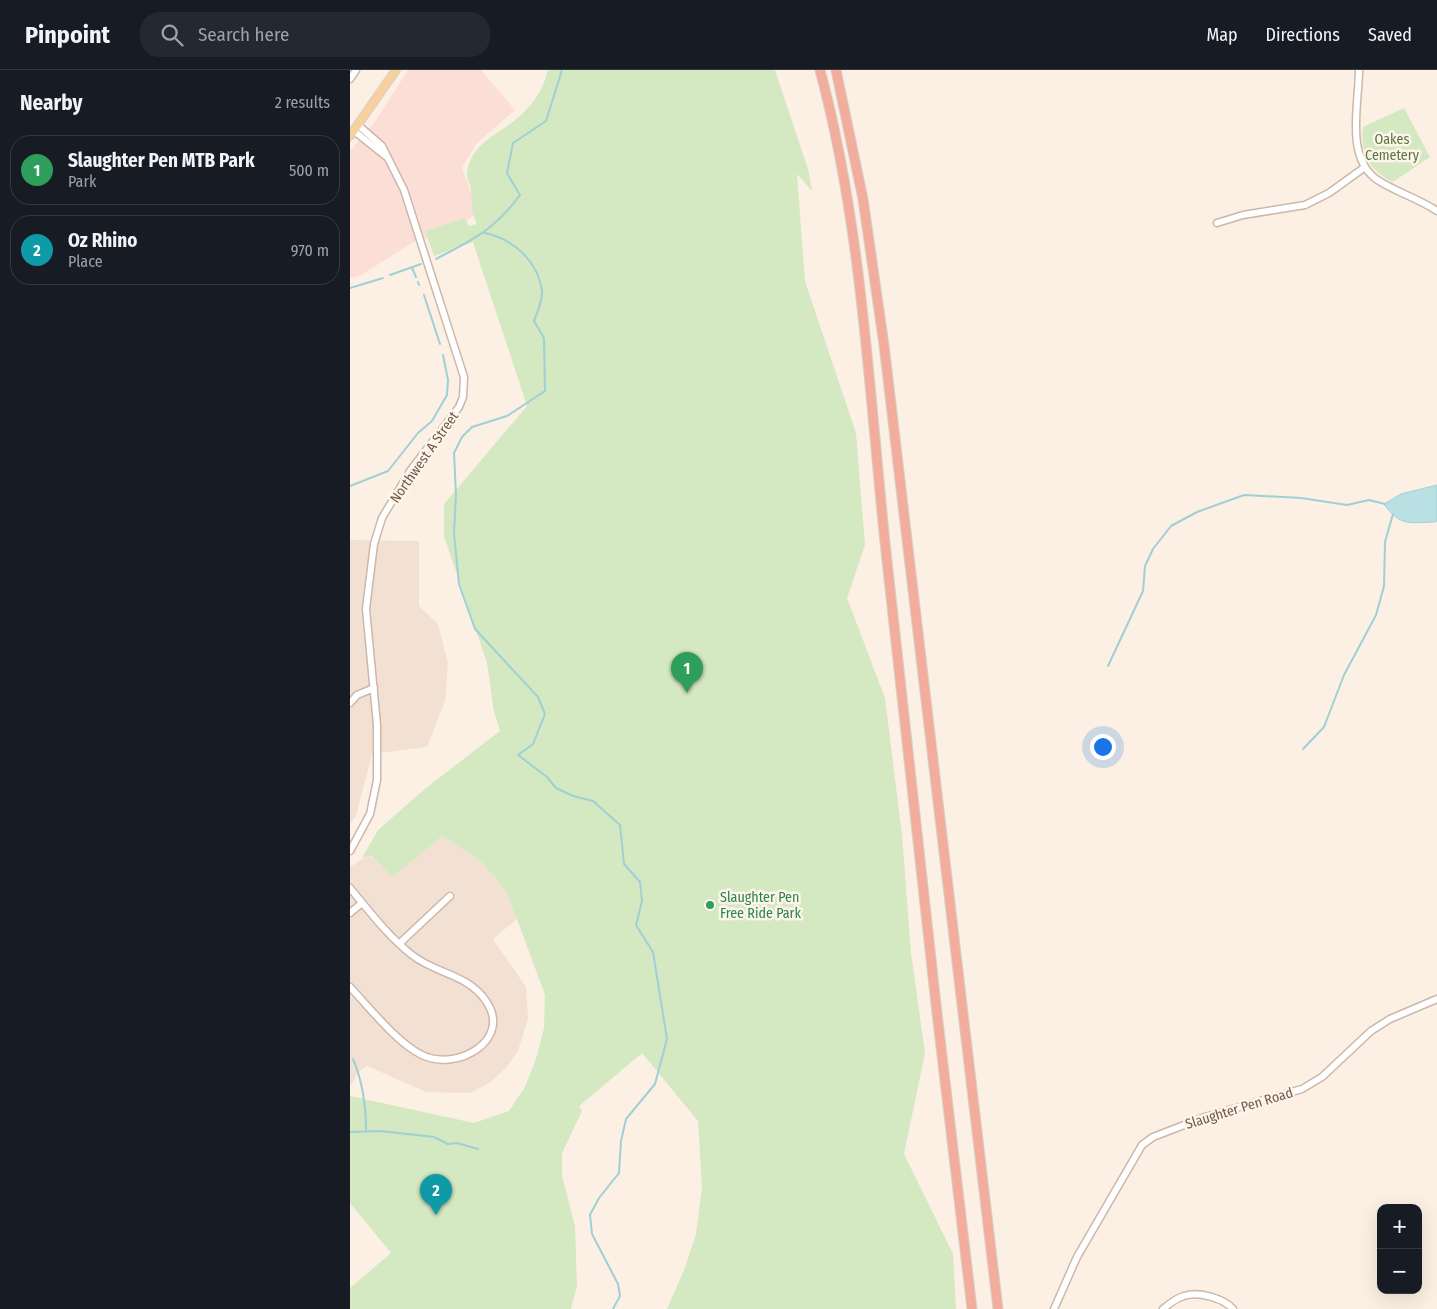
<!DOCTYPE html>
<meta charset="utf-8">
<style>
body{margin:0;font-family:"Fira Sans Condensed",sans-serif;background:#242831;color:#f1f3f6}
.controls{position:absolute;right:15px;bottom:15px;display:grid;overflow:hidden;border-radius:10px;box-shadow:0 5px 20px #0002}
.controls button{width:45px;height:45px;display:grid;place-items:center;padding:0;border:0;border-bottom:1px solid #363941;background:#171b24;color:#f1f3f6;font:25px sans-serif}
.you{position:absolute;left:752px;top:676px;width:18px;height:18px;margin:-12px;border:4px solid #fff;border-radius:50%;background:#1a73e8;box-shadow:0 0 0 8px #1a73e833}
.badge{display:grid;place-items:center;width:32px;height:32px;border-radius:50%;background:#1a73e8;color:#fff;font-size:16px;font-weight:700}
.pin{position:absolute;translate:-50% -41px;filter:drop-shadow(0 1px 2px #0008)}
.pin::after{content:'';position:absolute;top:26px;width:18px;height:15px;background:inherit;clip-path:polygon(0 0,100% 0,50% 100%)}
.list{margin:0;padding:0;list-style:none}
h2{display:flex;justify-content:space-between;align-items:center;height:65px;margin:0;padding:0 20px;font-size:21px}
h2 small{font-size:16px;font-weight:400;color:#9ea1a6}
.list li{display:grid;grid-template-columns:32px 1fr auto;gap:15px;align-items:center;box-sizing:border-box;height:70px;margin:0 10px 10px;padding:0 10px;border:1px solid #363941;border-radius:20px}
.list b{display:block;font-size:19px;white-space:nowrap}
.list p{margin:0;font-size:16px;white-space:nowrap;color:#9ea1a6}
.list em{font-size:16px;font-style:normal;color:#9ea1a6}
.icon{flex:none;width:28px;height:28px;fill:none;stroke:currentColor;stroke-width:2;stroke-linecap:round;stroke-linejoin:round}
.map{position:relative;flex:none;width:1087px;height:1239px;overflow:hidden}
header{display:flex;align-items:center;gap:30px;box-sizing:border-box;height:70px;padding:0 25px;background:#171b24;border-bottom:1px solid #363941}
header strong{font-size:24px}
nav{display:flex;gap:28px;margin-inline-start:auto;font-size:18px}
.search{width:350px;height:45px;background:#242831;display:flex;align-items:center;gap:12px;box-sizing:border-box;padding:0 18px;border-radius:20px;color:#9ea1a6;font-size:19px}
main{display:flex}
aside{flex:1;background:#171b24}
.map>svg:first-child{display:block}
</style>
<header>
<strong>Pinpoint</strong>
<div class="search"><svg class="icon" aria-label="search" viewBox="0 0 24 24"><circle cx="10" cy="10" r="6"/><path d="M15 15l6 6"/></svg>Search here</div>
<nav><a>Map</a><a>Directions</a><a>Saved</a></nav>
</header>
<main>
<aside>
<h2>Nearby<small>2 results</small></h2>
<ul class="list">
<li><span class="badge" style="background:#2e9e5b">1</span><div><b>Slaughter Pen MTB Park</b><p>Park</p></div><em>500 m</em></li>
<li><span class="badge" style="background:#0f9aa8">2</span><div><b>Oz Rhino</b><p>Place</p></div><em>970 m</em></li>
</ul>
</aside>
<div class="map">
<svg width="1087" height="1239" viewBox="0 0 1087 1239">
<rect width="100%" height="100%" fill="#fbf0e3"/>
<path fill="#f2e1d2" d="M0 470 69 471V536L88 554 98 593 95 631 77 677 22 684 6 746 0 754Z
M92 766 131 791 157 822 168 848 143 869 176 917 178 948 168 981 156 998 138 1014 119 1023 76 1022 17 996 7 1003 3 1013 0 1014V797L19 785 43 807Z"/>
<path fill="#fbdfd7" d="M58 0H131L165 40 127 73 112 98 128 142 108 158 60 174 10 206 0 208V81L24 53Z"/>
<path fill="#d4e8c2" d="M198 0H425L458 99 462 121 447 104 455 211 506 363 515 475 497 528 535 628 552 765 561 883 575 983 554 1084 603 1184 606 1239H317L334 1200 346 1164 352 1117 348 1051 292 983 229 1036 232 1041 212 1083V1106L225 1156 227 1216 221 1239H0V1218L41 1183 0 1133V1026L124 1053 159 1041 175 1017 186 989 194 958 195 925 157 822 131 791 92 766 43 807 20 785 12 788 28 760 76 718 150 661 144 642 137 593 94 466V434L177 336 123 172 84 186 75 161 115 148 119 156 127 154C119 135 123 139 121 121 121 114 116 109 117 102 122 70 154 63 173 43 186 30 194 17 198 0Z
M1054 38 1080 87 1043 112C1020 101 1010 84 1013 57Z"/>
<path fill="#b9e0e3" stroke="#9fd0d5" d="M1087 415V451L1084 452C1058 453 1050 456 1034 434L1051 424Z"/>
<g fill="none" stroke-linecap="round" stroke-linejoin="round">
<path stroke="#9fd0d5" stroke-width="2" d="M135 163C163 169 188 191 192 221 193 230 187 243 184 251L194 268 195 321 157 346 122 357 112 367 104 383 106 425 104 463 109 514 125 559 188 627 195 644 183 674 168 685 197 707 206 718 223 726 243 731 270 755 274 794 290 812 292 831 286 855 303 882 317 969 305 1014 276 1049 271 1071 269 1103 249 1128 240 1145 242 1164 268 1214 270 1226 263 1239
M86 189C124 169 144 160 170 125L157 103 163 73 196 51 212 0
M62 198 66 207
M40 205 71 194
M68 212 69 215
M0 218 33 208
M74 225 90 274
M0 416 38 401 68 363 82 351 97 325 98 310 93 285
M758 596 793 521 795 496 803 479 821 456 847 442 894 425 951 428 997 435 1019 430 1035 434
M953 679 974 657 994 605 1026 545 1034 516 1035 472 1043 444
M3 989C13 1012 16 1036 16 1061
M0 1062 30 1061 84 1067 98 1074 107 1073 128 1079"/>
<g stroke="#ccb7aa" stroke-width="9">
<path id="minor" d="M1009 0C1009 33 995 86 1026 109 1045 122 1068 128 1087 141
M0 9 6 0
M4 61 38 88
M867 153 893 145 955 135 979 123 1015 97
M0 633 7 625 24 618
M0 781 20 744 27 710V655L16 539 24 474 32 448 44 428 60 401 109 337 113 327 114 307 54 120 32 76 8 55
M0 818C19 841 39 867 62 885 86 904 118 904 136 931 163 970 107 1002 72 985 47 973 20 938 0 917
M0 843 12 833
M50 873 100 826
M704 1239 727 1187 792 1075 803 1067 855 1047 952 1019 972 1007 1021 961 1040 949 1087 929
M813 1239C819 1234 826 1228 834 1226 848 1221 873 1228 883 1239"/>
</g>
<g stroke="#d8d0cc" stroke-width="10">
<path id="major" d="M0 66 46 0"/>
</g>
<g stroke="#d8d0cc" stroke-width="11">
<path id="highway" d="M470 0C513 160 519 327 537 491 563 740 592 990 622 1239
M486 0 513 129 534 275 648 1239"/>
</g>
<use href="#minor" stroke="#fff" stroke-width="6"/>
<use href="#major" stroke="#f7d09e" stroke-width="8"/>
<use href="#highway" stroke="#f3ad9c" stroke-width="9"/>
</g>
<circle fill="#2e9e5b" stroke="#fef4e9" stroke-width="2" cx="360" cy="835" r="5"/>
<g text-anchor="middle" stroke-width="5" stroke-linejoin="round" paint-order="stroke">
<g font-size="14" fill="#567842" stroke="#fef4e9">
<text x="1042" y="74">Oakes<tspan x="1042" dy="16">Cemetery</tspan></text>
</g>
<g font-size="14" fill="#72564a" stroke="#fef4e9">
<text transform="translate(74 387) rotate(-55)" y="5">Northwest A Street</text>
<text transform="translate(889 1038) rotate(-17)" y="5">Slaughter Pen Road</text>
</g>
<g font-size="14" fill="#27864d" stroke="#fef4e9" text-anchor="start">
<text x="370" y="832">Slaughter Pen<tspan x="370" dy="16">Free Ride Park</tspan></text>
</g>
</g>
</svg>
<div class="controls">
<button>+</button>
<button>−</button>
</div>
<div class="you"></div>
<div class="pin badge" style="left:337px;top:623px;background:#2e9e5b">1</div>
<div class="pin badge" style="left:86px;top:1145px;background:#0f9aa8">2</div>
</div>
</main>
